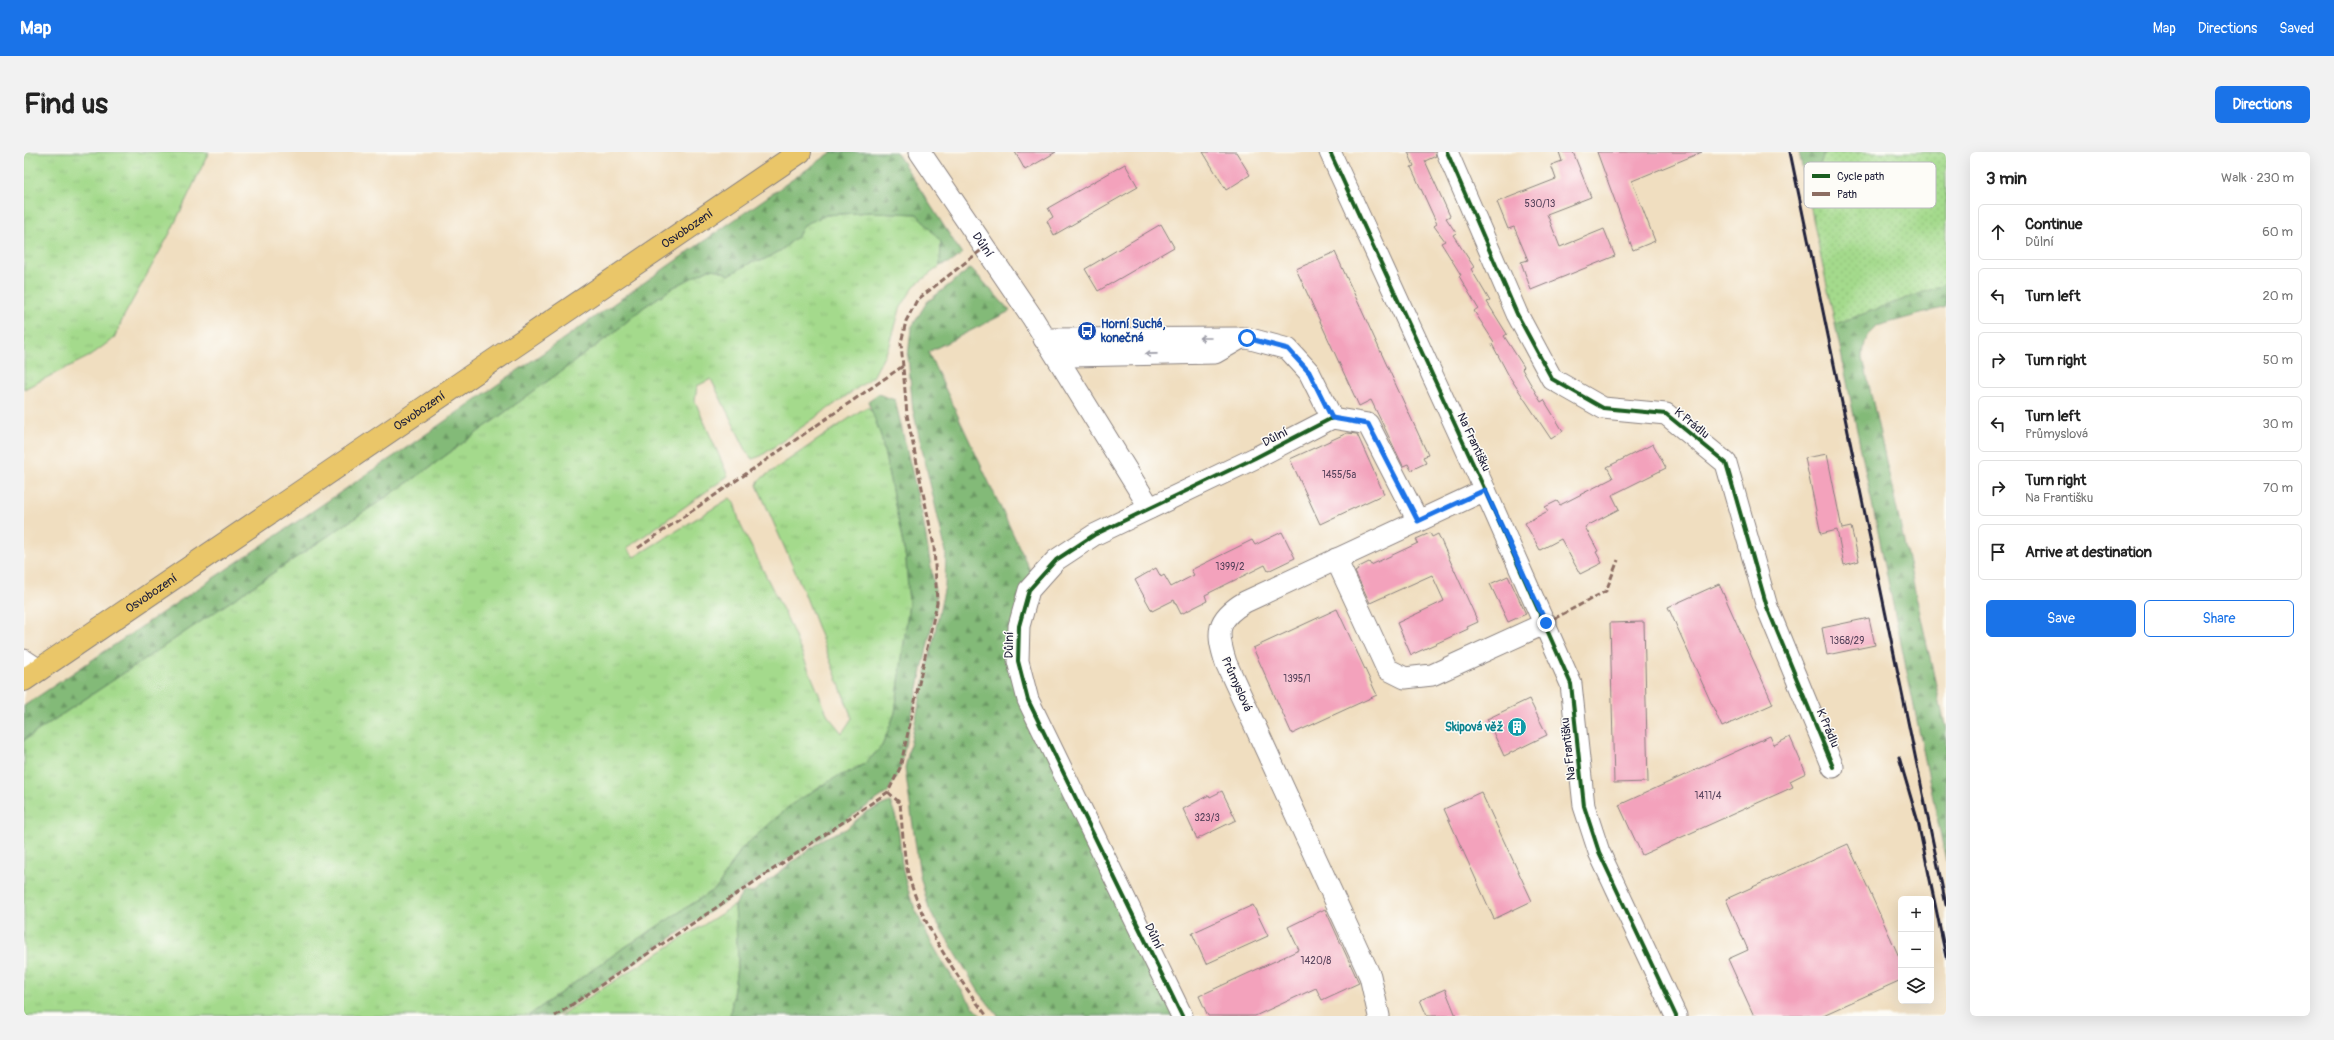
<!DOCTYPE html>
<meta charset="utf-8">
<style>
body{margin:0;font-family:Pangolin,sans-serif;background:#f2f2f2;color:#222}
.controls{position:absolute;right:12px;bottom:12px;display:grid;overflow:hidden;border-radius:6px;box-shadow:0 4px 16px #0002}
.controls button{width:36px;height:36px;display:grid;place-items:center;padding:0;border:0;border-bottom:1px solid #e0e0e0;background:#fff;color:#222;font:20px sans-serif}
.stop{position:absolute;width:12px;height:12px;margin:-9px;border:3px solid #1a73e8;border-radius:50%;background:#fff}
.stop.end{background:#1a73e8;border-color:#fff;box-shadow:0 1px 4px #0008}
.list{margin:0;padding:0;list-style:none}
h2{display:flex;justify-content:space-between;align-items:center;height:52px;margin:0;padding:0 16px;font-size:17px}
h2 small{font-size:13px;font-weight:400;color:#767676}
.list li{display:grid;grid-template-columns:26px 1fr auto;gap:12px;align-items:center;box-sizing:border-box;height:56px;margin:0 8px 8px;padding:0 8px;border:1px solid #e0e0e0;border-radius:6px}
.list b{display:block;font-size:15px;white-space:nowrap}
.list p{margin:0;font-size:13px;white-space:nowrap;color:#767676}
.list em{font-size:13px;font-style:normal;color:#767676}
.actions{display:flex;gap:8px;padding:12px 16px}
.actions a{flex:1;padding:9px 0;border:1px solid #1a73e8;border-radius:6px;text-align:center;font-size:14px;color:#1a73e8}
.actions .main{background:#1a73e8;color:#fff}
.icon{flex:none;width:22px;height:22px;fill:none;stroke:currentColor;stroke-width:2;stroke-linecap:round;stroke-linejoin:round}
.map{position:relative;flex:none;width:1922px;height:864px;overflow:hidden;border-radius:6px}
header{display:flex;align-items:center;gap:24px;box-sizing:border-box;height:56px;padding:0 20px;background:#1a73e8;color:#fff}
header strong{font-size:19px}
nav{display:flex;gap:22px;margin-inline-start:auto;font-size:14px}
.intro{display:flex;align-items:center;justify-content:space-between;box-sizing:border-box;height:96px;padding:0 24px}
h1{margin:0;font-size:28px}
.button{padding:10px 18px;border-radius:6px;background:#1a73e8;color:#fff;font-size:14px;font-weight:700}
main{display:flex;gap:24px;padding:0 24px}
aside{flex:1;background:#fff;border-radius:6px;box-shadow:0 4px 16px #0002}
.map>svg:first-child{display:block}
</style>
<header>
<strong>Map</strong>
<nav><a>Map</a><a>Directions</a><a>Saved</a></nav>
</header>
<div class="intro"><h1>Find us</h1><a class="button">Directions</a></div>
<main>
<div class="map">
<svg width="1922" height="864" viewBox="0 0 1922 864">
<defs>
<pattern id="grass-tufts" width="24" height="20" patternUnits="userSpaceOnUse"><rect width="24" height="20" fill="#a4da8c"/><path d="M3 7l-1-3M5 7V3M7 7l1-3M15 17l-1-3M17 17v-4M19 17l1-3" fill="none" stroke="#8dbb7a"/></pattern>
<pattern id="forest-firs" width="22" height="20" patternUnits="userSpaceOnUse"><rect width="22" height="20" fill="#83ba78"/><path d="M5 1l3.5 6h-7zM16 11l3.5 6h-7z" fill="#6b9764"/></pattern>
<pattern id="garden-dots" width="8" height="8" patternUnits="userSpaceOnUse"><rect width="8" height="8" fill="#a4da8c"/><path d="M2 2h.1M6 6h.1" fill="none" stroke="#8dbb7a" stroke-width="1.8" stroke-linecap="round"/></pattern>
</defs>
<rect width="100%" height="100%" fill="#fdfcf7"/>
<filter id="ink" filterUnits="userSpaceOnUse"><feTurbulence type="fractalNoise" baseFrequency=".025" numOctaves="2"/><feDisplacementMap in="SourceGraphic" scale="8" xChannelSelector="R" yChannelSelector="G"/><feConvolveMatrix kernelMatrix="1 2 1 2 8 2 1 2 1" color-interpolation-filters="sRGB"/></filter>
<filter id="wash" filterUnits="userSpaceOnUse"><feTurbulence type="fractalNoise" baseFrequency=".012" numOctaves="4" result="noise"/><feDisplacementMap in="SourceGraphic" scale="16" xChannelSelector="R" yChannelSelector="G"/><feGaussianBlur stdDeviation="0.9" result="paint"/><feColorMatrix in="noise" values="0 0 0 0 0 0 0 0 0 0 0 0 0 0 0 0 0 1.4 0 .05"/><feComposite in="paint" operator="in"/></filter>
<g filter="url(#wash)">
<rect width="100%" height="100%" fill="#f0dec0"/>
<path fill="url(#grass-tufts)" stroke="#637e64" d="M0 0H185L146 81 101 162 90 186 66 204 0 237Z
M847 60 894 62 901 69 917 90 916 114 890 134 876 157 866 193 849 225 737 304 728 307 724 302 687 227 673 234 671 249 704 324 603 396 610 405 706 346 710 350 716 372 764 468 804 564 818 581 828 566 780 440 733 333 735 328 836 259 844 255 852 265 857 284 882 407 885 452 871 561 858 594 842 611 793 636 718 696 693 736 595 799 504 864H0V588L395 323 588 182 620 155 650 135 685 117 695 118 705 123 728 110 737 109 756 99 774 84 780 73 789 67 802 63Z
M711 753 714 808 706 864H535Z"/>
<path fill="url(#forest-firs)" stroke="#526e5a" d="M808 0H872L938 102 929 109 916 114 917 90 893 62 847 60 802 63 780 73 774 84 756 99 737 109 728 110 705 123 695 118 685 117 650 135 620 155 588 182 395 323 0 588V554L388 292Z
M1775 0H1801L1784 43Z
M947 116 986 159 904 200 1012 431 994 509 1158 864H974L955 840 905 757 896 724 881 616 921 434 922 400 889 258 884 205 887 176 903 150Z
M1922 132V155L1853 174C1841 184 1840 191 1839 206L1922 578V709L1811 172Z
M854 242 871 248 898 362 913 451 876 616 864 640 531 864H504L595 799 693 736 718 696 768 652 814 624 826 620 842 611 858 594 871 561 885 452 882 407 857 284 844 249Z
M866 650C877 672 875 696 879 719 889 767 926 826 957 864H706L714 808 711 753 719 740 728 741 800 686 822 677 842 660Z"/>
<path fill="url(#garden-dots)" stroke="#637e64" d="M1801 0H1922V132L1811 172 1784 43Z"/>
<g id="blocks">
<path fill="#f3a2bc" d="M991 0H1032L1001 18Z
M1179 0H1212L1226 23 1202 38Z
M1384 0H1411L1412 4 1401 9 1426 64 1422 66 1432 81 1429 83 1450 115 1447 117 1466 149 1463 150 1483 182 1480 184 1500 215 1498 217 1517 250 1520 248 1539 279 1527 287 1485 224 1468 192 1470 190 1450 159 1454 156 1435 124 1437 123 1417 91 1421 89 1410 74 1413 72 1387 15 1390 14Z
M1535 0H1549L1567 45 1523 62 1536 95 1580 77 1591 104 1507 138 1497 110 1504 108 1490 75 1484 77 1473 50 1532 27 1527 13 1538 9Z
M1573 0H1678L1608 29 1631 89 1609 98Z
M1101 12 1114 35 1030 83 1023 69 1029 65 1024 56Z
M1137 72 1150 95 1074 139 1061 117Z
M1311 100 1404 303 1399 305 1402 311 1387 318 1384 312 1379 314 1347 248 1335 254 1272 117Z
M1323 281 1333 282 1360 342 1296 372 1266 307Z
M1629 292 1642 316 1588 343 1595 357 1561 375 1574 399 1572 400 1578 411 1556 422 1537 387 1516 398 1501 371 1524 359 1521 355 1533 349 1536 353 1589 326 1583 315Z
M1803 302 1818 377 1827 375 1835 409 1820 413 1813 378 1797 382 1781 306Z
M1258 380 1271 406 1244 419 1241 413 1181 443 1183 449 1157 462 1150 448 1128 459 1111 428 1132 416 1137 425 1140 423 1147 435 1170 423 1167 418 1228 388 1231 393Z
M1406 381 1408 385 1414 382 1454 470 1443 475 1444 477 1387 503 1373 471 1420 449 1408 423 1346 451 1331 420 1334 418 1333 416 1345 410 1347 413 1394 391 1392 387Z
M1484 424 1502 462 1484 470 1466 432Z
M1695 432 1749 552 1698 575 1644 455Z
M1313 457 1353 543 1268 582 1229 496Z
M1845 466 1851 493 1803 503 1798 476Z
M1620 470 1624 630 1590 631 1586 471Z
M1505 547 1523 583 1480 604 1463 567Z
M1746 584 1750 593 1766 585 1782 621 1766 629 1769 635 1618 703 1595 653Z
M1198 639 1212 668 1173 687 1159 657 1185 643 1186 645Z
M1457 640 1508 749 1470 767 1420 657Z
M1824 692 1877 809V828L1797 864H1730L1704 807 1724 798 1702 747Z
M1229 753 1244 784 1182 812 1168 781Z
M1301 757 1335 831 1298 848 1292 836 1231 864H1184L1175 844 1275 798 1264 775Z
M1421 837 1432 864H1403L1396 848Z"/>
</g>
</g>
<g filter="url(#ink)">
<use href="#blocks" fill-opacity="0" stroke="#89807e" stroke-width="1"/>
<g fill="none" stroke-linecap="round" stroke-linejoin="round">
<g stroke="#89807e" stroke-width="23">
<g id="minor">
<path id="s1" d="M896 0 1008 165 1126 356"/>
<path d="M1306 0 1461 338 1547 532 1560 654 1575 700 1652 864"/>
<path d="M1423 0 1493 162 1528 227 1579 256 1642 262 1702 311 1743 455 1809 615"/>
<path d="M1020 187 1223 186 1264 197 1285 220 1308 266"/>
<path d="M1024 189 1048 204 1191 201 1217 186"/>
<path d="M1308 266 1344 272 1394 369"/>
<path d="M1312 407 1363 517 1381 526 1408 523 1522 471"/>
<path d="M0 508 15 518"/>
<path d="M1158 864 1004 548 994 509 995 474 1005 438 1032 408 1070 383 1231 306 1308 266"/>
<path d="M1355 864 1346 824 1202 511C1192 480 1192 467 1221 450L1461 338"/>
</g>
</g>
<g stroke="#89807e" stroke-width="24">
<g id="major">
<path id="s2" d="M0 528 776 0"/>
</g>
</g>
<use href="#minor" stroke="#fff" stroke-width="21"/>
<use href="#major" stroke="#eac669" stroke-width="22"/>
<path stroke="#22223b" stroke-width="3" d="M1766 0 1922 753
M1875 605 1894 670 1922 805"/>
<path stroke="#8d6e63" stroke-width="3" stroke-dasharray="6 3" stroke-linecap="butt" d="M614 396 879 214
M1522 471 1582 439 1594 408
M864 640 876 651C878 671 879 692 882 712 892 764 931 823 963 864
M531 864 864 640 876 616 913 451 910 394 883 263 877 191 882 169 893 148 960 96"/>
<g stroke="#fdfcf7" stroke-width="6">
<path id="cycleway" d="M1306 0 1461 338 1547 532 1560 654 1575 700 1652 864
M1423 0 1493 162 1528 227 1579 256 1642 262 1702 311 1743 455 1809 615
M1158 864 1004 548 994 509 995 474 1005 438 1032 408 1070 383 1231 306 1308 266"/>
</g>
<use href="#cycleway" stroke="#1b5e20" stroke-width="4"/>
</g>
<defs><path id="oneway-shaft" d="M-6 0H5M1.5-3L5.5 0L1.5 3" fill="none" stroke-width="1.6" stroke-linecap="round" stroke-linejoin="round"/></defs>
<g stroke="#9c9ca7">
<use href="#oneway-shaft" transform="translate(1181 186) rotate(180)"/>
<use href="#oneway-shaft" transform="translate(1127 202) rotate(179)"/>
</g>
</g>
<g fill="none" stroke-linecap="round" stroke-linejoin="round" filter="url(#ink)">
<path stroke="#1a73e8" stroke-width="5" d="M1223 186 1264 197 1285 220 1308 266 1344 272 1394 369 1461 338 1522 471"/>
</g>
<defs>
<g id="bus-disc" transform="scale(1)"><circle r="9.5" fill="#1a4fb4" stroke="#fdfcf7"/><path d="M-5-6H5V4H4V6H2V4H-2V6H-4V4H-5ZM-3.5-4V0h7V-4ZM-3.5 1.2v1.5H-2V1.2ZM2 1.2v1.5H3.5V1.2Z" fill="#fff"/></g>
<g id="building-disc" transform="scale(1)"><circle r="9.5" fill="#0f9aa8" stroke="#fdfcf7"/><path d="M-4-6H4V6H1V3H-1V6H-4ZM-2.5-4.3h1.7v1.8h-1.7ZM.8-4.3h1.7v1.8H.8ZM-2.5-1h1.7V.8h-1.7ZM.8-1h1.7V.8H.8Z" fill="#fff"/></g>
</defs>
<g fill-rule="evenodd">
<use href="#bus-disc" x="1063" y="179"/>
<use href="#building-disc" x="1493" y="575"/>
</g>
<g text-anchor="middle" stroke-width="3" stroke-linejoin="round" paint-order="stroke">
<g font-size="10" fill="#56425b">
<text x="1516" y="55">530/13</text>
<text x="1315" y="326">1455/5a</text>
<text x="1206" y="418">1399/2</text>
<text x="1823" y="492">1368/29</text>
<text x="1273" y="530">1395/1</text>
<text x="1684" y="647">1411/4</text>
<text x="1183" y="669">323/3</text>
<text x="1292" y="812">1420/8</text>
</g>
<g font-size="12" fill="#22223b" stroke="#fdfcf7">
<text dy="4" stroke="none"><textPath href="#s2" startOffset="802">Osvobození</textPath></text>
<text dy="4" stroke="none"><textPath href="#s1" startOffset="112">Důlní</textPath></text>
<text dy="4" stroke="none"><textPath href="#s2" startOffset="478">Osvobození</textPath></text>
<text transform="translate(1668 271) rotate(39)" y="4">K Prádlu</text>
<text transform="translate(1251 285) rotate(-27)" y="4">Důlní</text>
<text transform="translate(1450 290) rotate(65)" y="4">Na Františku</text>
<text dy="4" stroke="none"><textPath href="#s2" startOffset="154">Osvobození</textPath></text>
<text transform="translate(985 493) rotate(-89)" y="4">Důlní</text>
<text transform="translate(1213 532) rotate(66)" y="4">Průmyslová</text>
<text transform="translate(1804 576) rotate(67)" y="4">K Prádlu</text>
<text transform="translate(1544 597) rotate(-96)" y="4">Na Františku</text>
<text transform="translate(1130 784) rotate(64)" y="4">Důlní</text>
</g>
<g font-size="12" font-weight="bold" fill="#164399" stroke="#fdfcf7" text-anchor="start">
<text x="1077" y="176">Horní Suchá,<tspan x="1077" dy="14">konečná</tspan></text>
</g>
<g font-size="12" font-weight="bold" fill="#0d838f" stroke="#fdfcf7" text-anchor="end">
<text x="1479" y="579">Skipová věž</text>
</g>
</g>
<rect x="1780" y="10" width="132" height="46" rx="6" fill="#fdfcf7" stroke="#bbbbbf" stroke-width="1"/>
<rect x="1788" y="22" width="18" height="4" fill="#1b5e20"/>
<rect x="1788" y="40" width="18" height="4" fill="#8d6e63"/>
<g font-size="11" fill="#22223b">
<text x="1813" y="28">Cycle path</text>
<text x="1813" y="46">Path</text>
</g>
</svg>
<div class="controls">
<button>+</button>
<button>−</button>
<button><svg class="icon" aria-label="layers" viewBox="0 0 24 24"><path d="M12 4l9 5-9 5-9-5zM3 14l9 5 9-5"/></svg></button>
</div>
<div class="stop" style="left:1223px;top:186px"></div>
<div class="stop end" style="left:1522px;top:471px"></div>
</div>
<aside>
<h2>3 min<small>Walk · 230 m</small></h2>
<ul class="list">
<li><svg class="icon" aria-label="ahead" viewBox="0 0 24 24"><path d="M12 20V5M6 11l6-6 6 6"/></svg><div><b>Continue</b><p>Důlní</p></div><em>60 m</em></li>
<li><svg class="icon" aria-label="left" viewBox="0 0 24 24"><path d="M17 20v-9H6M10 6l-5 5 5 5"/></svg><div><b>Turn left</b></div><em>20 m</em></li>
<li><svg class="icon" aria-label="right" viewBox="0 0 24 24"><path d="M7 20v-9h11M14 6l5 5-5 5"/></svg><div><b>Turn right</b></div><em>50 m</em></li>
<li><svg class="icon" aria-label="left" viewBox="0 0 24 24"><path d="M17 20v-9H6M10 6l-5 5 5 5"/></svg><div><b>Turn left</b><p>Průmyslová</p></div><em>30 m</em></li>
<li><svg class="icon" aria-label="right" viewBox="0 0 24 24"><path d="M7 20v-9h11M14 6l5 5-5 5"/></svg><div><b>Turn right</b><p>Na Františku</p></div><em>70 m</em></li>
<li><svg class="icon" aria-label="arrive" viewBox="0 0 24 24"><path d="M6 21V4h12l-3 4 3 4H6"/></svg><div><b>Arrive at destination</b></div></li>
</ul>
<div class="actions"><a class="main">Save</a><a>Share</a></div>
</aside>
</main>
